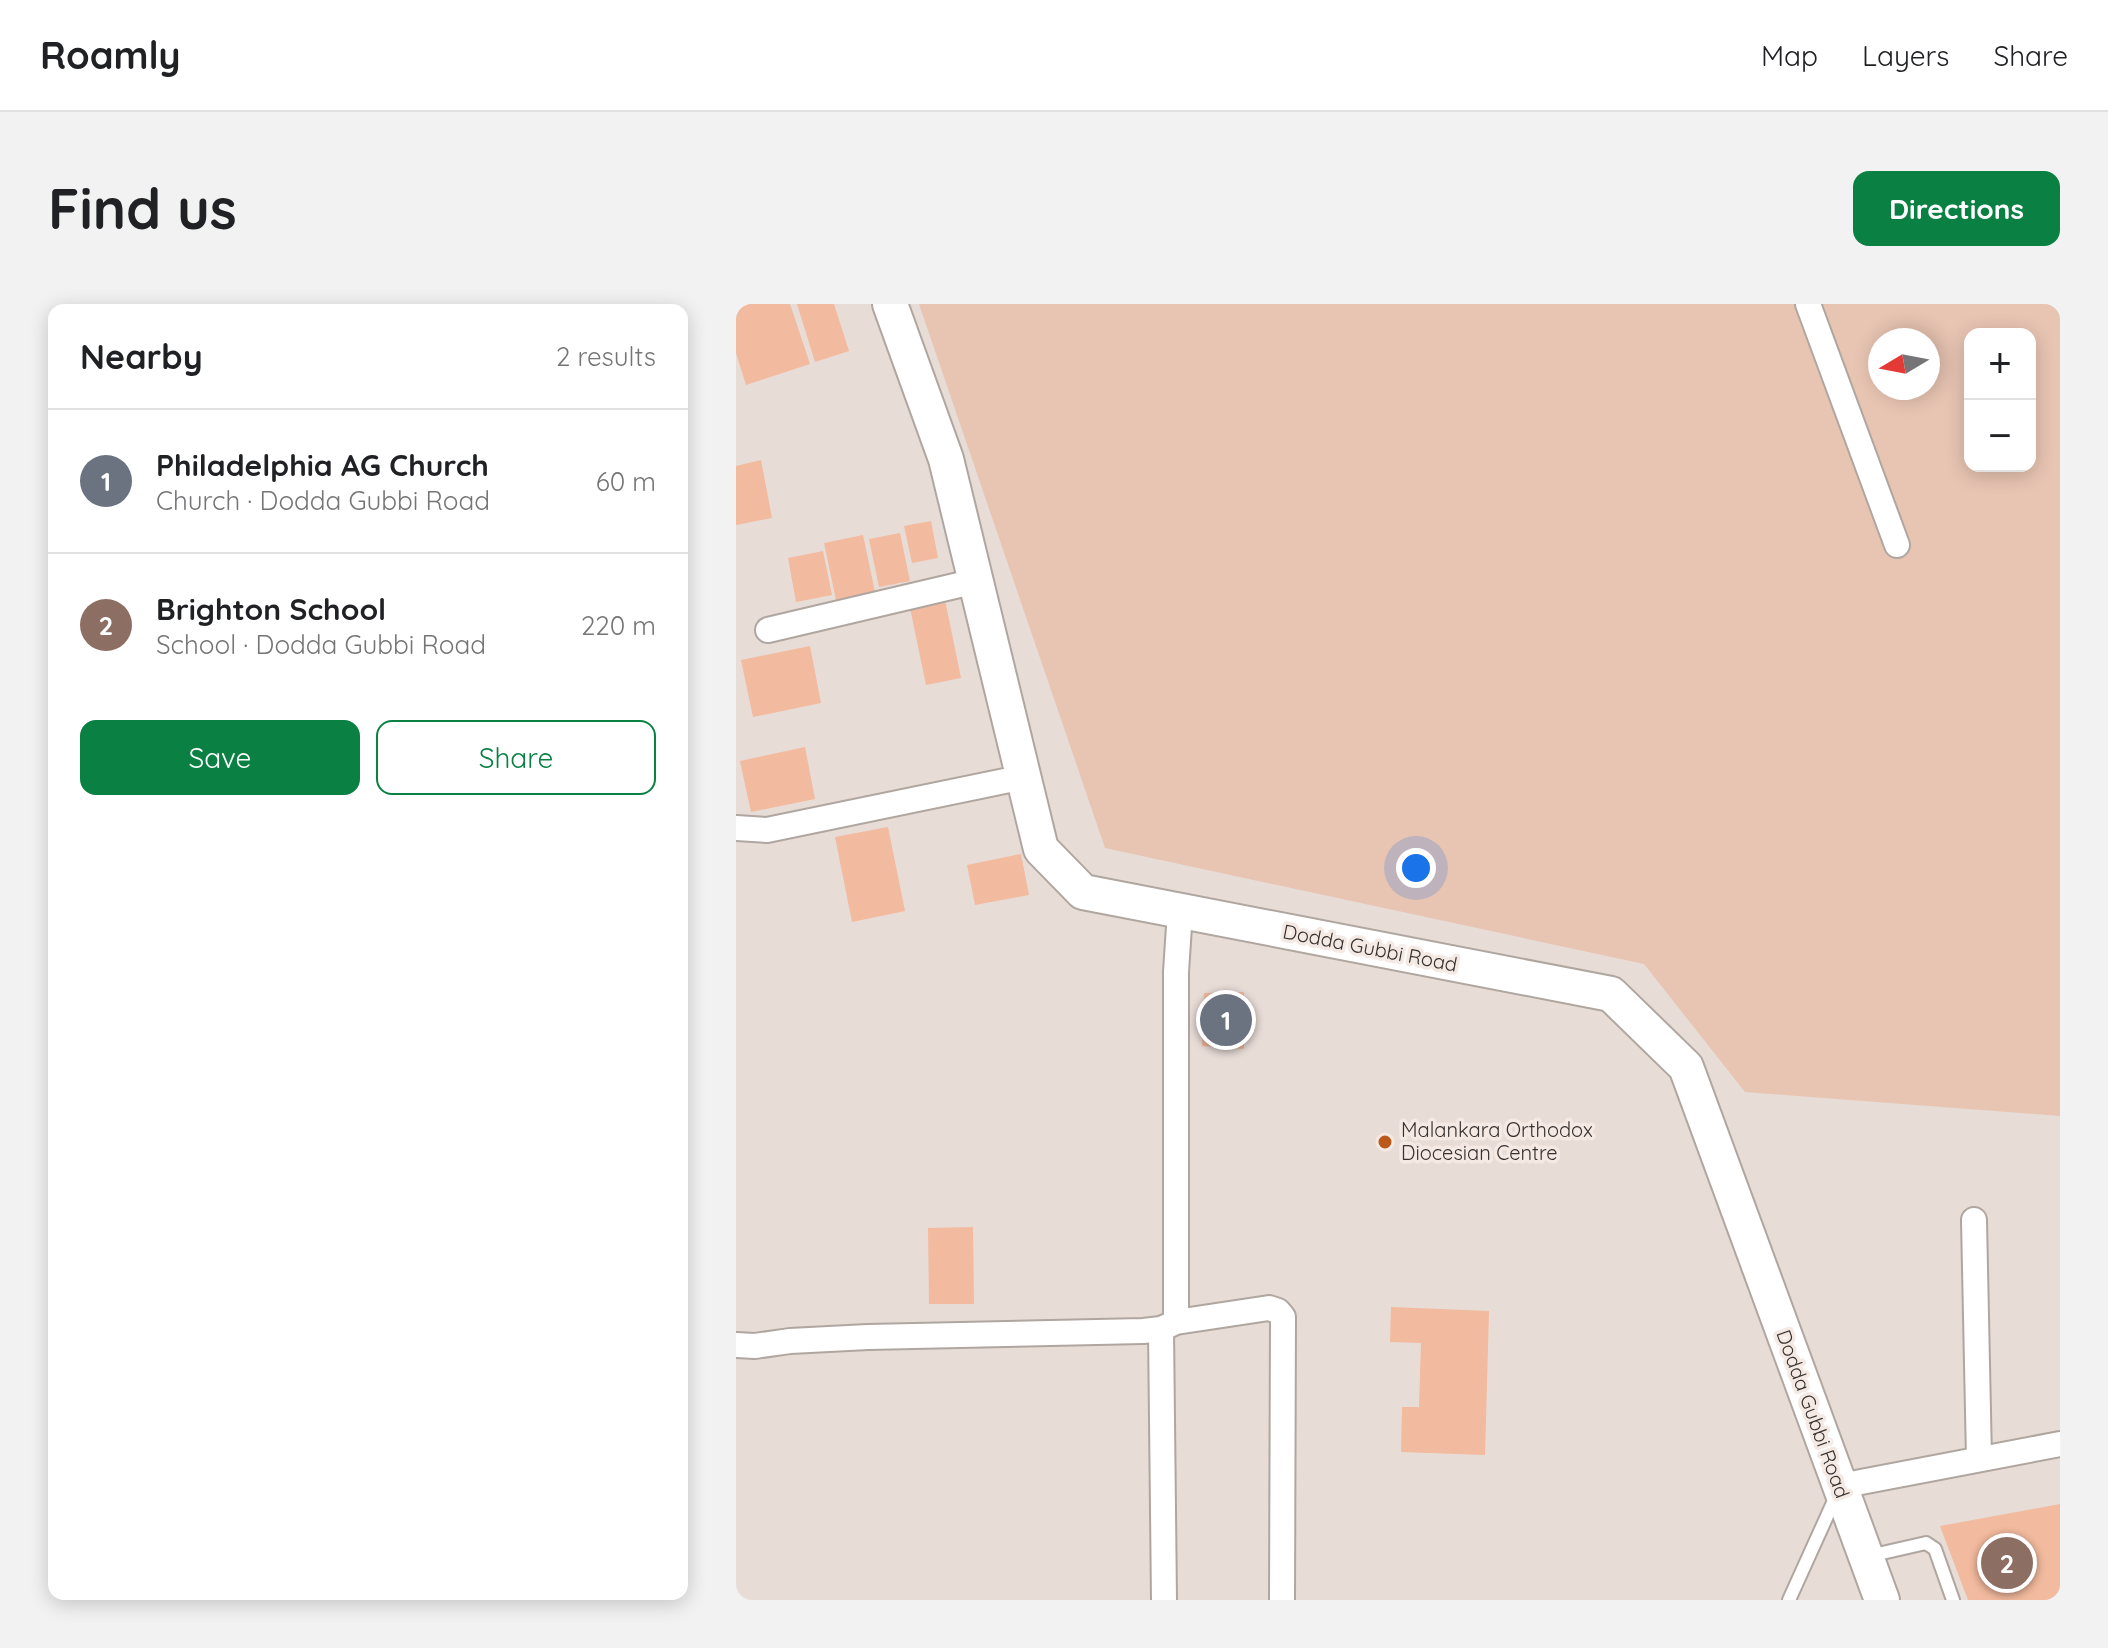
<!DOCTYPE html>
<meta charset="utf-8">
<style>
body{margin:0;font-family:Quicksand,sans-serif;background:#f2f2f2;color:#202124}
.controls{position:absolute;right:24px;top:24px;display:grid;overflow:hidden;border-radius:16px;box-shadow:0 4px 20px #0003}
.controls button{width:72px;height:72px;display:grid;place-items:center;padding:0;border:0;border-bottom:2px solid #e0e0e0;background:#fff;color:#202124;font:40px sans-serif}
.compass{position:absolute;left:1132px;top:24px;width:72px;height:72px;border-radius:50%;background:#fff;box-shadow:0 4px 20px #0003;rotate:260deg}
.you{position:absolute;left:680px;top:564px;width:28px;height:28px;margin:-20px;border:6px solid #fff;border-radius:50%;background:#1a73e8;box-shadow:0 0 0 12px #1a73e833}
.badge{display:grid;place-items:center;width:52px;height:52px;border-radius:50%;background:#0b8043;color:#fff;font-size:26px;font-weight:700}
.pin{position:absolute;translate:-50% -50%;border:4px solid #fff;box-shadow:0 2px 8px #0006}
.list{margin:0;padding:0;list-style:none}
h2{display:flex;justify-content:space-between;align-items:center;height:104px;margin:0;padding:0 32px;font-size:34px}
h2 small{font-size:26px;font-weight:400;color:#757577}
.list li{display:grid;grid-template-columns:52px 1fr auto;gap:24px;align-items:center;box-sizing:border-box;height:144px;padding:0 32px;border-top:2px solid #e0e0e0}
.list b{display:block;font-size:30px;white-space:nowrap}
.list p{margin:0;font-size:26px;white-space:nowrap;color:#757577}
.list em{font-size:26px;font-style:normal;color:#757577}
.actions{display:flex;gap:16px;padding:24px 32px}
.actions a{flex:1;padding:18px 0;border:2px solid #0b8043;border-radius:16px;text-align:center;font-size:28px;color:#0b8043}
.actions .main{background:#0b8043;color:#fff}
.map{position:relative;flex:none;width:1324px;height:1296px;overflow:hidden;border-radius:16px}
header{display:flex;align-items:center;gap:48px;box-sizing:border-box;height:112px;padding:0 40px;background:#fff;border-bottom:2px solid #e0e0e0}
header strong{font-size:38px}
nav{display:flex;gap:44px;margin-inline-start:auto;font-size:28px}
.intro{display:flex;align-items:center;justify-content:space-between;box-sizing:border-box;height:192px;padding:0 48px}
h1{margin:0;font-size:56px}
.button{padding:20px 36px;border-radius:16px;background:#0b8043;color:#fff;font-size:28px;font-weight:700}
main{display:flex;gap:48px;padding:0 48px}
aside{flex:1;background:#fff;border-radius:16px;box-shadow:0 4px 20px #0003}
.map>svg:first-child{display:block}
</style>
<header>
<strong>Roamly</strong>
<nav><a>Map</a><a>Layers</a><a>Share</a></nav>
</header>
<div class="intro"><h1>Find us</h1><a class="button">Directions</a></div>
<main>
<aside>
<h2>Nearby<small>2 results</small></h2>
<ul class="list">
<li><span class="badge" style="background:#6b7280">1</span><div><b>Philadelphia AG Church</b><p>Church · Dodda Gubbi Road</p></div><em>60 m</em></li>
<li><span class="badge" style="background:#8d6e63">2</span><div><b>Brighton School</b><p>School · Dodda Gubbi Road</p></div><em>220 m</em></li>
</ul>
<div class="actions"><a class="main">Save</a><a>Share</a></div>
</aside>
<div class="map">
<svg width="1324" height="1296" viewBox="0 0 1324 1296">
<rect width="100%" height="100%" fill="#e8dcd7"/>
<path fill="#e8c4b2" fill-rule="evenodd" d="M183 0H1324V812L1009 788 908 660 369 544ZM1234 30H1294V162H1234ZM1144 36H1192V84H1144Z"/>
<path fill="#f2ba9e" d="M0 0H54L74 60 10 81 0 49Z
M61 0H98L113 47 79 58Z
M25 156 36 214 0 221V162Z
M195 217 202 254 176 259 168 222Z
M164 229 174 277 143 283 133 235Z
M127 231 139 288 100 296 88 239Z
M87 247 96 291 60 298 52 254Z
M208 291 225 374 190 381 173 299Z
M74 342 85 399 17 413 5 356Z
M69 443 79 495 15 508 4 457Z
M152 523 169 607 116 618 99 533Z
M285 550 293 591 239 601 231 561Z
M508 688V745L466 742 468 689Z
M237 923 238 1000H193L192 924Z
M655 1003 753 1007 749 1151 665 1148 666 1103H683L685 1039 654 1038Z
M1324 1200V1296H1232L1204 1222Z"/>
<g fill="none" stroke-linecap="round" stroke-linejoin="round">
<g stroke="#b0a6a0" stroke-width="16">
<path id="lane" d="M1133 1252 1190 1239 1199 1245 1217 1296
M1053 1296 1101 1190"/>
</g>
<g stroke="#b0a6a0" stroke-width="28">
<path id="street" d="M1072 0 1161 241
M32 326 240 277
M0 524 31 526 288 473
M1238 916 1243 1155
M440 1018 533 1004 542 1007 547 1013 546 1296
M425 1025 428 1296
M0 1041 19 1042 54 1037 132 1033 407 1027 425 1025 440 1018V668L444 607
M1104 1182 1324 1140"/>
</g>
<g stroke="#b0a6a0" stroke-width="38">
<path id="secondary" d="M154 0 210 155 305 545 347 588 875 690 950 763 1146 1296"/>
</g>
<use href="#lane" stroke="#fff" stroke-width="12"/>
<use href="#street" stroke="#fff" stroke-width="24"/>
<use href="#secondary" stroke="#fff" stroke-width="34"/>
</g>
<circle fill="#bb591c" stroke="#f5e9e4" stroke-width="3" cx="649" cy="838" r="8"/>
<g text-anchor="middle" stroke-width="7" stroke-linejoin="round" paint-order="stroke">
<g font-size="20" fill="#373230" stroke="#f5e9e4">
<text transform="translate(634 644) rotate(11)" y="7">Dodda Gubbi Road</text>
<text transform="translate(1077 1110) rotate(70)" y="7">Dodda Gubbi Road</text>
</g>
<g font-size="20" fill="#373230" stroke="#f5e9e4" text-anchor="start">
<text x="665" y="833">Malankara Orthodox<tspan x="665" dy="23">Diocesian Centre</tspan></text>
</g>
</g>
</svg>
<div class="controls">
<button>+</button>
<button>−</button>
</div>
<svg class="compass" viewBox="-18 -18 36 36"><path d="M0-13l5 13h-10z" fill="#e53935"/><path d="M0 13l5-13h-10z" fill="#757577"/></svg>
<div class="you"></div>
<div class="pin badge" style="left:490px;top:716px;background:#6b7280">1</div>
<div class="pin badge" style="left:1271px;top:1259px;background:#8d6e63">2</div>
</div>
</main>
